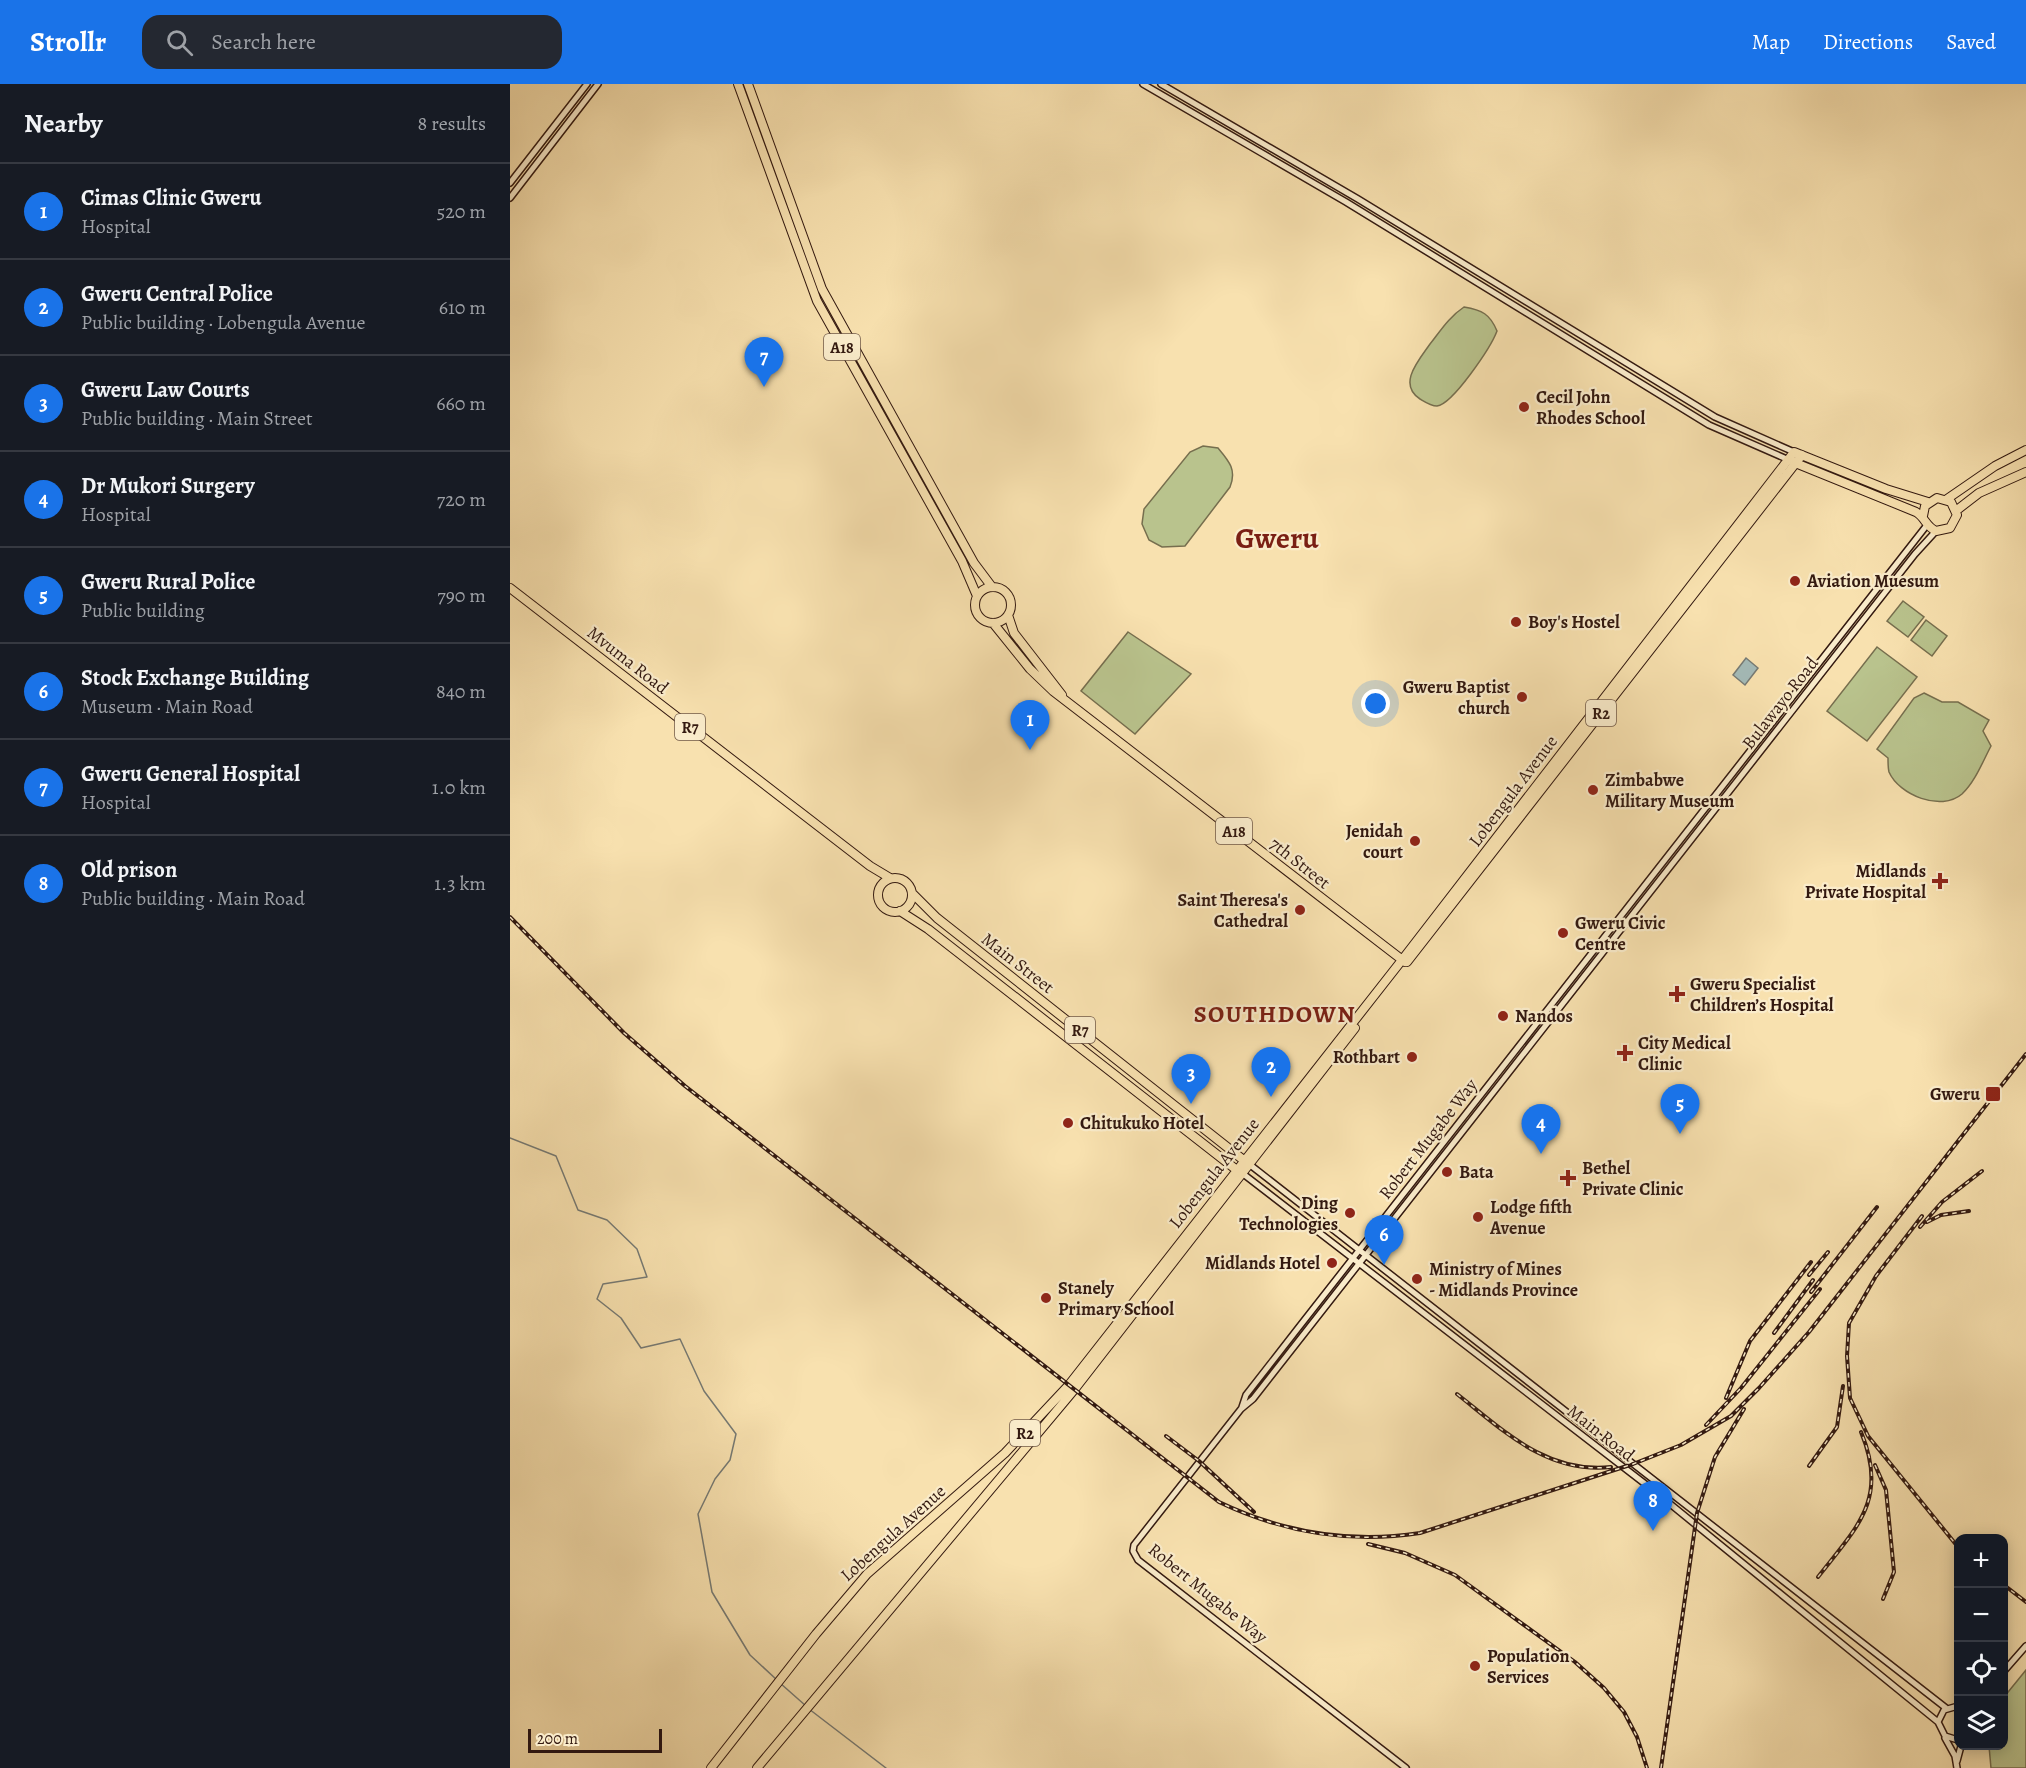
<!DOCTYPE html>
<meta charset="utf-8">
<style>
body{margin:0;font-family:Alegreya,serif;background:#242831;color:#f1f3f6}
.controls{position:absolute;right:18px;bottom:18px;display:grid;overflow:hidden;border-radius:12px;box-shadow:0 3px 15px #0003}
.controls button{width:54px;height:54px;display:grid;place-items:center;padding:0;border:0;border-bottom:2px solid #363941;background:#171b24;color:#f1f3f6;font:30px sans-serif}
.scale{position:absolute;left:18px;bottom:15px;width:134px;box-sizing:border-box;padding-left:6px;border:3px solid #331910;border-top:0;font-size:16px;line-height:21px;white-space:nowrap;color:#331910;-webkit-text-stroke:4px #faeccb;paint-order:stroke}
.you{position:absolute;left:866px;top:620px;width:21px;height:21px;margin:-15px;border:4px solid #fff;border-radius:50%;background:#1a73e8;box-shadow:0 0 0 9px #1a73e833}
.badge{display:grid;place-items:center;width:39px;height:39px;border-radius:50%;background:#1a73e8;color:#fff;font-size:20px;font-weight:700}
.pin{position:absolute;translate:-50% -50px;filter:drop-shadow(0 2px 3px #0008)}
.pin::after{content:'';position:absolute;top:32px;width:21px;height:18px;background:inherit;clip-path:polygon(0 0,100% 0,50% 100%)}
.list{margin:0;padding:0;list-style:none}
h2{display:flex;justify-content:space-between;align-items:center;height:78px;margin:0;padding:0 24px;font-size:26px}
h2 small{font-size:20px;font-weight:400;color:#9ea1a6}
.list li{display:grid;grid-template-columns:39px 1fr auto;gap:18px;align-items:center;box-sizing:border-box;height:96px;padding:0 24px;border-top:2px solid #363941}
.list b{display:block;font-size:22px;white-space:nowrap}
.list p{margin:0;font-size:20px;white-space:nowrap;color:#9ea1a6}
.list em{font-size:20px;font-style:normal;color:#9ea1a6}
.icon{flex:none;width:33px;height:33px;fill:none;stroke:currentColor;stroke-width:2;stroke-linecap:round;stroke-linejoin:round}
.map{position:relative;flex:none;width:1516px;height:1684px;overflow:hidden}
header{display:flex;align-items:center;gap:36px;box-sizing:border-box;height:84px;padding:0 30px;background:#1a73e8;color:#fff}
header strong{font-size:28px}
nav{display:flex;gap:33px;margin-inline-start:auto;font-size:21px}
.search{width:420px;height:54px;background:#242831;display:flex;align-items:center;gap:15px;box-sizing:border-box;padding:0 21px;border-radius:18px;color:#9ea1a6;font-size:22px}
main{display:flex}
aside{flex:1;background:#171b24}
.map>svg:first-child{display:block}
</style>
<header>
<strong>Strollr</strong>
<div class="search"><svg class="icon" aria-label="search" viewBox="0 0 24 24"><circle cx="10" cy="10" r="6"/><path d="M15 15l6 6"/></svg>Search here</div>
<nav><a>Map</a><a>Directions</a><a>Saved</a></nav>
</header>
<main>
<aside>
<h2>Nearby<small>8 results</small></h2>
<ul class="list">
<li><span class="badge">1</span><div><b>Cimas Clinic Gweru</b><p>Hospital</p></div><em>520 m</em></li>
<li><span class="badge">2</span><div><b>Gweru Central Police</b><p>Public building · Lobengula Avenue</p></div><em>610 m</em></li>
<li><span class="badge">3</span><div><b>Gweru Law Courts</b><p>Public building · Main Street</p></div><em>660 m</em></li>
<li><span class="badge">4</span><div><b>Dr Mukori Surgery</b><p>Hospital</p></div><em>720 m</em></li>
<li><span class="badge">5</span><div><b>Gweru Rural Police</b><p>Public building</p></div><em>790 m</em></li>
<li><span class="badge">6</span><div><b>Stock Exchange Building</b><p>Museum · Main Road</p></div><em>840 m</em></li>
<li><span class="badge">7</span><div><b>Gweru General Hospital</b><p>Hospital</p></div><em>1.0 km</em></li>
<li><span class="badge">8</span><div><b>Old prison</b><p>Public building · Main Road</p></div><em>1.3 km</em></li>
</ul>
</aside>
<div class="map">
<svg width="1516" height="1684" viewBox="0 0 1516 1684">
<rect width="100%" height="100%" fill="#f8e1af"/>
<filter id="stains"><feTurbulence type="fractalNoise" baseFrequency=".00333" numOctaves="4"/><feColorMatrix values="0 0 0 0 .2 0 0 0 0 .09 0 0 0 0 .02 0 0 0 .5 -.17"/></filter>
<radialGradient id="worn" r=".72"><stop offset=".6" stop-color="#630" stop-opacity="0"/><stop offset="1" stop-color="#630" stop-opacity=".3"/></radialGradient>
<path fill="#b9c38d" stroke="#766e4e" stroke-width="1.5" d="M954 223C972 226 980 230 987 247 981 263 943 320 927 322 921 322 915 318 910 315 887 300 909 276 920 260 931 246 939 233 954 223Z
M693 362 708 364C719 377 727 386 720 403L675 462 652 463 639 456 632 440 634 425 680 368Z
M1393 517 1414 533 1398 553 1377 537Z
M1416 536 1437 552 1422 572 1401 556Z
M618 548 681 590 625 650 571 607Z
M1367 563 1407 593 1357 657 1317 627Z
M1414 609 1432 618H1448L1479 636 1473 647 1481 662C1473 677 1465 698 1452 710 1431 728 1389 711 1379 688 1378 684 1378 678 1378 674L1367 665 1404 614Z
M1516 1586V1684H1481L1479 1662H1494V1613Z"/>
<path fill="#a3bab7" stroke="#767a74" stroke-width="1.5" d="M1236 574 1248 584 1235 601 1223 591Z"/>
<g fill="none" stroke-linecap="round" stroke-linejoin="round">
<path stroke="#767a74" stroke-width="1.5" d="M0 1054 46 1072 68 1126 97 1136 127 1165 137 1193 93 1200 87 1215 111 1234 131 1264 170 1255 194 1307 226 1350 220 1376 205 1395 188 1430 202 1508 240 1571 267 1596
M270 1599 296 1622
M299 1625 376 1684"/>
<g stroke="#331910" stroke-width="8">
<path id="secondary" d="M633 0 836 118 1199 341 1279 376
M651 0 848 115 1205 333 1284 368
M0 99 77 0
M0 114 88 0
M739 1080 1436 1624
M732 1089 1143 1406 1428 1638
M732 1323 736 1311 789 1243 1417 441
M1494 1587 1516 1562
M1448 1622 1434 1626 1428 1638 1435 1652 1448 1656
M1435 1654 1445 1672 1447 1684
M1447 1677 1451 1662
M896 1684 628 1476 623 1467 624 1461 731 1325 743 1315 1405 470 1426 447"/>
</g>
<g stroke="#331910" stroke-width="10">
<path id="highway" d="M228 0 307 217 452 477 467 512
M238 0 312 205 464 479 482 503
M1283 378 1406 428C1415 433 1416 443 1426 447L1440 444 1447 431 1441 418 1427 414 1415 422 1413 432
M1437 415 1485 382 1516 366
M1447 426 1469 409 1516 388
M465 521a18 18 0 1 1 36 0a18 18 0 1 1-36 0Z
M0 504 360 782 380 794
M498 531 504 549 552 611
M483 539 520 585 543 607 895 878
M368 811a17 17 0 1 1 34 0a17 17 0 1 1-34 0Z
M403 810 427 834 736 1078
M390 827 418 845 728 1087
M897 878 1292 371
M201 1684 306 1550 357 1490 495 1369 558 1302 892 876 1284 368 1376 405 1418 418
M247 1684 564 1306 845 944"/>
</g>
<use href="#secondary" stroke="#faeccb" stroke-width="5"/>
<use href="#highway" stroke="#f8e1af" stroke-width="8"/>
<g stroke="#331910" stroke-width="4">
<path id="rail" d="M0 833 114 949 175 1002 709 1418C774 1449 839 1460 910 1449L1123 1380 1171 1361 1221 1332 1249 1304 1299 1248 1516 970
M1412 1132 1366 1192 1339 1239 1337 1272 1340 1314 1358 1352 1448 1463
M1417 1138 1431 1131 1459 1127
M1410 1143 1432 1118 1472 1087
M1299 1191 1318 1168
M1301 1208 1367 1123
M1264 1249 1303 1196
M947 1310C994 1347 1037 1390 1101 1383
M1216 1314 1240 1257 1301 1178
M1196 1341 1231 1304 1310 1205
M656 1352 689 1377 744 1428
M1365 1381 1376 1406 1384 1488 1373 1515
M1299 1382 1327 1343 1333 1302
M858 1460 895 1469 945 1491 1065 1578 1094 1604 1114 1628 1127 1653 1137 1684
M1308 1493C1347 1443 1379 1415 1351 1348
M1494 1501 1516 1518
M1151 1684 1187 1429 1205 1373 1234 1325"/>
</g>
<use href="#rail" stroke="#faeccb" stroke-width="1.5" stroke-dasharray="4.5" stroke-linecap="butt"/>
</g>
<g fill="#8f2418" stroke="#faeccb" stroke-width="2">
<circle cx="1014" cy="323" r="6"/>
<circle cx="1285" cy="497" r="6"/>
<circle cx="1006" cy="538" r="6"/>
<circle cx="1012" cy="613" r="6"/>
<circle cx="1083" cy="706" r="6"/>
<circle cx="905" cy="757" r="6"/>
<path d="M1427 788h6v6h6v6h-6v6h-6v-6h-6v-6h6z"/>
<circle cx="790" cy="826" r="6"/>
<circle cx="1053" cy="849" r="6"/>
<path d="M1164 901h6v6h6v6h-6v6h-6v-6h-6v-6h6z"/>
<circle cx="993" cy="932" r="6"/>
<path d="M1112 960h6v6h6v6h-6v6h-6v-6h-6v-6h6z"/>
<circle cx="902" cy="973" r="6"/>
<rect x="1475" y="1002" width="16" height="16" rx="3"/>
<circle cx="558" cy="1039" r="6"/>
<circle cx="937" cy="1088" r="6"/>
<path d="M1055 1085h6v6h6v6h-6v6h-6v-6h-6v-6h6z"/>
<circle cx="840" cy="1129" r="6"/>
<circle cx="968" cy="1133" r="6"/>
<circle cx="822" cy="1179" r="6"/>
<circle cx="907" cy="1195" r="6"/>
<circle cx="536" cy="1214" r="6"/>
<circle cx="965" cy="1582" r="6"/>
</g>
<g text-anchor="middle" stroke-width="4.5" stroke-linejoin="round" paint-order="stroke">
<g fill="#faeccb" stroke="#6f5848" stroke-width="1.5">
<rect x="314" y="250" width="36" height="26" rx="4.5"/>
<rect x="1076" y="616" width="30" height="26" rx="4.5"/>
<rect x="165" y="630" width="30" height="26" rx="4.5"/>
<rect x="706" y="734" width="36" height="26" rx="4.5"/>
<rect x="555" y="933" width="30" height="26" rx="4.5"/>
<rect x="500" y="1336" width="30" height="26" rx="4.5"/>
</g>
<g font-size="16" font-weight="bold" fill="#331910">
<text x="332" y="269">A18</text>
<text x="1091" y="635">R2</text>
<text x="180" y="649">R7</text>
<text x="724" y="753">A18</text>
<text x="570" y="952">R7</text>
<text x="515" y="1355">R2</text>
</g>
<g font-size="18" font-weight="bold" fill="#331910" stroke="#faeccb" text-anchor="start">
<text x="1026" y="319">Cecil John<tspan x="1026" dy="21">Rhodes School</tspan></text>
<text x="1297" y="503">Aviation Muesum</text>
<text x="1018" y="544">Boy's Hostel</text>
<text x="1000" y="609" text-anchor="end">Gweru Baptist<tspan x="1000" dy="21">church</tspan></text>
<text x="1095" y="702">Zimbabwe<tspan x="1095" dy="21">Military Museum</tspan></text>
<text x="893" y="753" text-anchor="end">Jenidah<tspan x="893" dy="21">court</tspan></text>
<text x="1416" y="793" text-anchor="end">Midlands<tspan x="1416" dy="21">Private Hospital</tspan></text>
<text x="778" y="822" text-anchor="end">Saint Theresa's<tspan x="778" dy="21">Cathedral</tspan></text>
<text x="1065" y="845">Gweru Civic<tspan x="1065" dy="21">Centre</tspan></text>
<text x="1180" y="906">Gweru Specialist<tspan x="1180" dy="21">Children’s Hospital</tspan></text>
<text x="1005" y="938">Nandos</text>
<text x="1128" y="965">City Medical<tspan x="1128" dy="21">Clinic</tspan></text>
<text x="890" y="979" text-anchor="end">Rothbart</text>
<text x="1470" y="1016" text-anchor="end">Gweru</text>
<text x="570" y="1045">Chitukuko Hotel</text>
<text x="1072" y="1090">Bethel<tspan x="1072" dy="21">Private Clinic</tspan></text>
<text x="949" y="1094">Bata</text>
<text x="828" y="1125" text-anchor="end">Ding<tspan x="828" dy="21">Technologies</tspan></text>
<text x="980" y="1129">Lodge fifth<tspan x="980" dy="21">Avenue</tspan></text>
<text x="810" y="1185" text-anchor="end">Midlands Hotel</text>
<text x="919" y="1191">Ministry of Mines<tspan x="919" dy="21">- Midlands Province</tspan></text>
<text x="548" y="1210">Stanely<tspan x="548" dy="21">Primary School</tspan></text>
<text x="977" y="1578">Population<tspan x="977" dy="21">Services</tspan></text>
</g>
<g font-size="18" fill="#331910" stroke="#faeccb">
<text transform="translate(118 576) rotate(38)" y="6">Mvuma Road</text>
<text transform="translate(1270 619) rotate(-52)" y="6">Bulawayo Road</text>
<text transform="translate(1003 707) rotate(-53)" y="6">Lobengula Avenue</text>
<text transform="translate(790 779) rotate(38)" y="6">7th Street</text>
<text transform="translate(508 879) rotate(38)" y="6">Main Street</text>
<text transform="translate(918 1055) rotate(-52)" y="6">Robert Mugabe Way</text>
<text transform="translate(704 1089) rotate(-52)" y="6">Lobengula Avenue</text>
<text transform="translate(1091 1349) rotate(38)" y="6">Main Road</text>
<text transform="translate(383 1449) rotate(-42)" y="6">Lobengula Avenue</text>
<text transform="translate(698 1509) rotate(39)" y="6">Robert Mugabe Way</text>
</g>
<g font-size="24" font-weight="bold" letter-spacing="1.5" fill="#7a1f14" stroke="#faeccb">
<text x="765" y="938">SOUTHDOWN</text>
</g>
<g font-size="30" font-weight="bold" fill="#7a1f14" stroke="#faeccb">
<text x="767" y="464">Gweru</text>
</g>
</g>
<rect width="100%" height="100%" filter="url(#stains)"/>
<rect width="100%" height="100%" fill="url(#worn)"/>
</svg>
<div class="controls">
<button>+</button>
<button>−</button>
<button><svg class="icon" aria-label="locate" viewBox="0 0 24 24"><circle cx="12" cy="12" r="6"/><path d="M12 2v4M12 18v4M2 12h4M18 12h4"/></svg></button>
<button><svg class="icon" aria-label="layers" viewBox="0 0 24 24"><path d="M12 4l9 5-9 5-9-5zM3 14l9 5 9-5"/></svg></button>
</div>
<div class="scale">200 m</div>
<div class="you"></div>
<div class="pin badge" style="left:520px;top:666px">1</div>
<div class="pin badge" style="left:761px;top:1013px">2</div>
<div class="pin badge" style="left:681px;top:1020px">3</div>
<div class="pin badge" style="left:1031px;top:1070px">4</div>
<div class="pin badge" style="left:1170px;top:1050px">5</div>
<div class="pin badge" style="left:874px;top:1181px">6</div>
<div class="pin badge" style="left:254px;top:303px">7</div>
<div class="pin badge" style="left:1143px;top:1447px">8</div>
</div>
</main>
